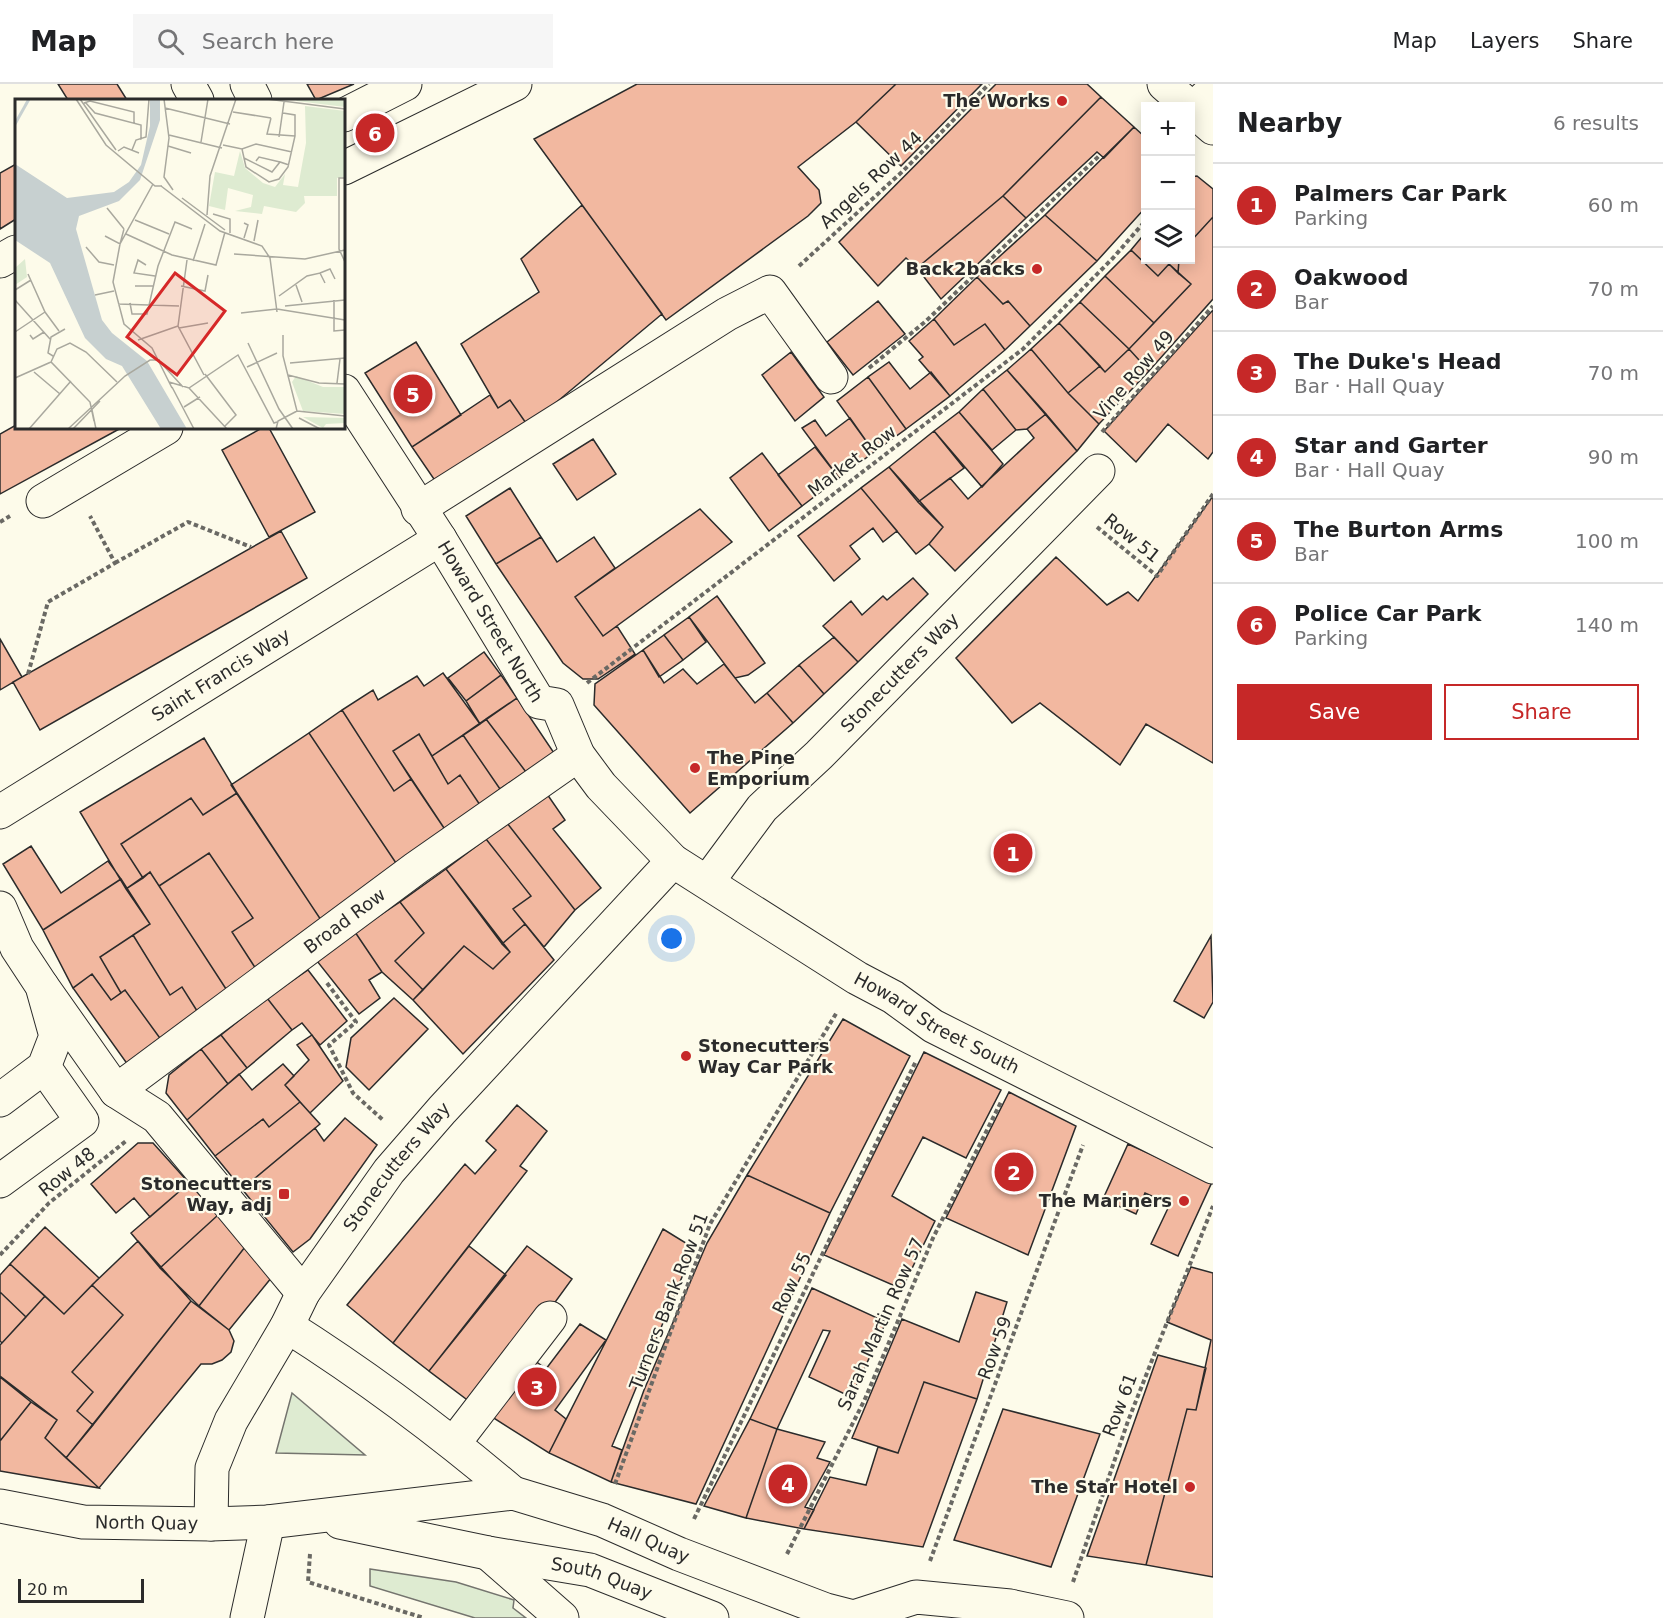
<!DOCTYPE html>
<meta charset="utf-8">
<style>
body{margin:0;font-family:"DejaVu Sans",sans-serif;background:#f6f6f6;color:#202124}
.controls{position:absolute;right:18px;top:18px;display:grid;overflow:hidden;border-radius:0px;box-shadow:0 3px 15px #0003}
.controls button{width:54px;height:54px;display:grid;place-items:center;padding:0;border:0;border-bottom:2px solid #e0e0e0;background:#fff;color:#202124;font:30px sans-serif}
.scale{position:absolute;left:18px;bottom:15px;width:126px;box-sizing:border-box;padding-left:6px;border:3px solid #2b2b2b;border-top:0;font-size:16px;line-height:21px;white-space:nowrap;color:#2b2b2b;-webkit-text-stroke:4px #fdfbea;paint-order:stroke}
.you{position:absolute;left:672px;top:855px;width:21px;height:21px;margin:-15px;border:4px solid #fff;border-radius:50%;background:#1a73e8;box-shadow:0 0 0 9px #1a73e833}
.badge{display:grid;place-items:center;width:39px;height:39px;border-radius:50%;background:#c62828;color:#fff;font-size:20px;font-weight:700}
.pin{position:absolute;translate:-50% -50%;border:3px solid #fff;box-shadow:0 2px 6px #0006}
.list{margin:0;padding:0;list-style:none}
h2{display:flex;justify-content:space-between;align-items:center;height:78px;margin:0;padding:0 24px;font-size:26px}
h2 small{font-size:20px;font-weight:400;color:#757577}
.list li{display:grid;grid-template-columns:39px 1fr auto;gap:18px;align-items:center;box-sizing:border-box;height:84px;padding:0 24px;border-top:2px solid #e0e0e0}
.list b{display:block;font-size:22px;white-space:nowrap}
.list p{margin:0;font-size:20px;white-space:nowrap;color:#757577}
.list em{font-size:20px;font-style:normal;color:#757577}
.actions{display:flex;gap:12px;padding:18px 24px}
.actions a{flex:1;padding:14px 0;border:2px solid #c62828;border-radius:0px;text-align:center;font-size:21px;color:#c62828}
.actions .main{background:#c62828;color:#fff}
.icon{flex:none;width:33px;height:33px;fill:none;stroke:currentColor;stroke-width:2;stroke-linecap:round;stroke-linejoin:round}
.map{position:relative;flex:none;width:1213px;height:1534px;overflow:hidden}
header{display:flex;align-items:center;gap:36px;box-sizing:border-box;height:84px;padding:0 30px;background:#fff;border-bottom:2px solid #e0e0e0}
header strong{font-size:28px}
nav{display:flex;gap:33px;margin-inline-start:auto;font-size:21px}
.search{width:420px;height:54px;background:#f6f6f6;display:flex;align-items:center;gap:15px;box-sizing:border-box;padding:0 21px;border-radius:0px;color:#757577;font-size:22px}
main{display:flex}
aside{flex:1;background:#fff}
.map>svg:first-child{display:block}
</style>
<header>
<strong>Map</strong>
<div class="search"><svg class="icon" aria-label="search" viewBox="0 0 24 24"><circle cx="10" cy="10" r="6"/><path d="M15 15l6 6"/></svg>Search here</div>
<nav><a>Map</a><a>Layers</a><a>Share</a></nav>
</header>
<main>
<div class="map">
<svg width="1213" height="1534" viewBox="0 0 1213 1534">
<rect width="100%" height="100%" fill="#fdfbea"/>
<path fill="#deebd1" stroke="#74746e" stroke-width="1.5" d="M292 1309 365 1371 276 1369Z
M370 1485 456 1498 514 1516 513 1524 526 1534H475L370 1502Z"/>
<path fill="#f2b8a0" stroke="#2b2b2b" stroke-width="1.5" d="M58 0H117L127 16H68Z
M307 0H354L316 16Z
M637 0H896L856 38 798 83 819 106 821 119 808 132 666 236 534 55Z
M896 0H982L901 82 856 38Z
M996 0H1087L1101 13 1003 112 917 184 906 174 878 202 839 158Z
M1101 13 1134 43 1104 74 1097 68 1026 134 1003 112Z
M1134 43 1146 54V123L1097 177 1045 131Z
M16 80V135L0 145V89Z
M1197 92 1213 105V133L1190 158V93Z
M1003 112 1026 134 941 215 917 184Z
M582 121 662 230 528 342 510 316 498 324 461 260 539 208 521 175Z
M1045 131 1097 177 1030 242 1008 217 1003 220 977 193Z
M1213 133V215L1149 287 1129 265 1191 200 1178 189 1179 176H1190V158Z
M1146 148V176H1179L1178 189 1169 180 1158 192 1131 166Z
M1131 166 1158 192 1169 180 1191 200 1154 239 1105 192Z
M1105 192 1154 239 1129 265 1080 218Z
M977 193 1003 220 1008 217 1030 242 1005 266 985 240 954 261 934 235Z
M878 217 905 250 853 291 827 258Z
M1080 218 1129 265 1105 288 1059 239Z
M1213 226V368L1208 375 1168 340 1136 378 1104 347Z
M934 235 954 261 985 240 1005 266 950 312 919 276 923 273 909 257Z
M1059 239 1100 282 1068 309 1031 265Z
M416 258 461 331 412 363 365 289Z
M1031 265 1068 309 1099 340 1077 367 1007 286Z
M1129 265 1149 287 1099 340 1068 309 1100 282 1105 288Z
M791 268 824 313 795 337 762 291Z
M889 278 910 305 931 288 950 312 906 345 868 293Z
M1007 286 1046 330 1027 345 1016 346 983 305Z
M868 293 906 345 874 368 837 317Z
M983 305 1016 346 992 366 959 328Z
M490 311 498 324 510 316 528 342 438 401 412 363Z
M959 328 1003 380 982 403 934 347Z
M1046 330 1077 367 955 487 929 460 943 443 918 418 950 394 968 415 1034 354 1027 345Z
M850 334 874 368 839 394 802 344 815 336 826 352Z
M16 341V344H121L0 410V350Z
M262 344H269L315 428 269 453 222 366Z
M934 347 964 384 918 418 889 383Z
M593 355 616 390 577 416 553 380Z
M815 363 839 394 802 422 778 391Z
M762 369 802 422 769 447 730 394Z
M889 383 943 443 929 460 916 470 861 404Z
M510 404 541 453 496 480 466 432Z
M861 404 897 447 883 458 873 444 850 462 860 475 834 497 798 452Z
M1213 412V679L1146 640 1120 681 1040 619 1012 639 956 574 1056 473 1107 521 1128 508 1138 517Z
M700 425 732 458 603 552 575 513Z
M281 447 307 494 40 646 13 598Z
M541 453 557 478 594 453 615 484 575 513 603 552 617 542 635 570 598 595H583L563 579 496 480Z
M913 494 928 510 858 578 823 542 851 517 862 531 883 512 887 516Z
M717 512 765 579 748 591 735 594 689 533Z
M689 533 706 558 683 576 664 551Z
M664 551 683 576 659 593 643 566Z
M834 553 858 578 824 610 799 581Z
M0 555 22 593 0 606Z
M643 566 664 599 683 585 697 600 724 580 755 619 767 609 793 639 690 729 594 621 595 600Z
M484 568 501 591 466 617 448 594Z
M799 581 824 610 793 639 767 609Z
M443 589 480 640 432 672 419 650 393 667 411 695 394 707 342 626 373 606 378 616 417 592 424 602Z
M501 591 517 614 480 640 466 617Z
M517 614 554 669 526 688 486 635Z
M342 626 394 707 411 695 446 747 398 782 309 649Z
M486 635 526 688 500 705 463 651Z
M309 649 398 782 321 836 231 701Z
M419 650 448 700 460 691 480 721 446 747 393 667Z
M463 651 500 705 480 721 460 691 448 700 432 672Z
M204 654 237 709 203 731 191 714 121 760 143 794 126 805 80 728Z
M237 709 321 836 256 885 232 848 253 834 209 769 159 802 150 788 143 794 121 760 191 714 203 731Z
M547 710 565 736 553 745 601 804 575 826 507 739Z
M507 739 575 826 544 863 513 825 531 812 486 755Z
M486 755 531 812 513 825 525 840 502 860 446 785Z
M31 762 61 809 108 777 121 795 43 846 3 780Z
M209 769 253 834 232 848 256 885 228 908 159 802Z
M446 785 510 868 493 885 464 862 423 906 395 877 424 849 400 818Z
M150 788 228 908 199 930 182 903 170 911 133 851 150 840 126 805Z
M121 795 150 840 100 873 121 909 111 916 92 890 73 904 43 846Z
M400 818 424 849 395 877 423 906 413 916 382 888 355 848Z
M525 840 554 876 463 970 413 916 464 862 493 885 510 868 502 860Z
M355 848 382 888 369 896 380 914 359 930 317 877Z
M133 851 170 911 182 903 199 930 162 957 125 906 121 909 100 873Z
M1211 852 1213 918 1204 934 1174 917Z
M308 886 347 937 320 961 302 939 292 946 267 914Z
M92 890 111 916 125 906 162 957 128 981 73 904Z
M267 914 292 946 247 984 221 951Z
M394 914 428 945 369 1006 346 983 351 954Z
M843 935 910 972 830 1129 747 1091Z
M221 951 247 984 228 1000 201 965Z
M312 951 343 997 310 1029 285 1001 309 976 297 961Z
M201 965 228 1000 187 1036 166 1009 169 991Z
M924 968 1001 1006 966 1074 923 1053 892 1112 935 1137 902 1205 824 1171Z
M283 980 294 992 285 1001 300 1018 269 1043 263 1035 215 1072 187 1036 239 990 252 1006Z
M1009 1008 1076 1042 1028 1171 946 1134Z
M300 1018 320 1040 242 1105 215 1072 263 1035 269 1043Z
M517 1021 547 1047 520 1082 527 1087 393 1259 347 1221 465 1080 475 1090 496 1066 486 1057Z
M345 1034 377 1061 310 1155 293 1168 242 1105 315 1044 324 1057Z
M138 1059H153L189 1099 150 1133 134 1114 116 1129 91 1100Z
M1128 1060 1212 1098 1178 1172 1151 1160 1170 1120 1145 1109 1136 1130 1103 1115Z
M747 1091 830 1129 696 1420 611 1398 644 1306 707 1159Z
M189 1099 218 1131 160 1184 131 1149Z
M218 1131 245 1163 199 1222 160 1184Z
M45 1143 99 1194 64 1230 10 1180Z
M663 1145 694 1164 612 1362 622 1366 611 1398 549 1369Z
M138 1157 191 1217 93 1341 77 1327 93 1308 72 1288 123 1231 92 1201Z
M469 1162 506 1191 429 1287 393 1259Z
M527 1162 572 1195 478 1324 429 1287Z
M245 1163 276 1188 229 1246 199 1222Z
M10 1180 45 1212 26 1233 0 1208V1191Z
M1191 1183 1213 1189V1493L1146 1481 1187 1325 1196 1326 1211 1256 1167 1238Z
M92 1201 123 1231 72 1288 93 1308 77 1327 93 1341 66 1374 45 1354 57 1336 0 1292V1261L45 1212 64 1230Z
M812 1204 886 1238 851 1313 809 1293 830 1247 823 1246 777 1345 750 1335Z
M0 1208 26 1233 2 1259 0 1257Z
M976 1208 1007 1218 977 1315 924 1298 898 1369 852 1354 902 1235 959 1258Z
M191 1217 229 1246 234 1257 231 1268 222 1276 212 1280H201L99 1404 66 1374Z
M580 1240 606 1256 555 1326 566 1335 549 1369 478 1324 526 1270 546 1285Z
M1158 1271 1206 1284 1196 1326 1187 1325 1146 1481 1087 1472Z
M0 1293 31 1318 0 1357Z
M924 1298 977 1315 923 1463 804 1445 830 1393 866 1401 878 1363 898 1369Z
M31 1318 57 1336 45 1354 99 1404 0 1387V1357Z
M1003 1325 1100 1350 1051 1483 954 1456Z
M750 1335 777 1345 746 1434 704 1422Z
M777 1345 825 1358 817 1374 830 1378 805 1423 814 1426 804 1445 746 1434Z"/>
<g fill="none" stroke-linecap="round" stroke-linejoin="round">
<g stroke="#2b2b2b" stroke-width="35">
<g id="minor">
<path d="M188 0 197 16"/>
<path d="M247 0 255 16"/>
<path d="M1164 0 1189 22"/>
<path d="M1190 24 1213 44"/>
<path d="M1192 26 1213 6"/>
<path d="M344 31 405 0"/>
<path d="M344 84 515 0"/>
<path d="M0 177 16 168"/>
<path id="s1" d="M344 307 440 455 539 618 557 621 578 671 601 702 673 777 857 894 893 913 933 942 1213 1083"/>
<path d="M43 417 166 344"/>
<path d="M418 425 727 230 770 208 831 293"/>
<path id="s2" d="M0 728 440 455"/>
<path id="s3" d="M708 797 762 724 819 671 1098 387"/>
<path d="M0 824 17 864 42 902 56 952 44 983 0 1016"/>
<path d="M42 902 116 1007 157 1033 303 1209"/>
<path id="s4" d="M116 1007 416 784 578 671"/>
<path d="M0 1097 82 1037 44 983"/>
<path d="M287 1242C366 1292 442 1349 513 1409"/>
<path d="M454 1359 550 1234"/>
<path id="s5" d="M211 1440 212 1384 231 1337 287 1242 303 1209 389 1087 442 1026 673 777"/>
<path d="M854 1533 916 1513 1010 1522 1067 1534"/>
<path d="M247 1534 268 1438"/>
</g>
</g>
<g stroke="#2b2b2b" stroke-width="35">
<g id="major">
<path id="s6" d="M0 1422 83 1438 211 1440 268 1438 513 1409 602 1436 679 1470 826 1526 857 1534"/>
<path id="s7" d="M340 1438 488 1469 590 1486 712 1534"/>
<path d="M488 1469 562 1534"/>
</g>
</g>
<path stroke="#6a6964" stroke-width="4" stroke-dasharray="4.5 3" stroke-linecap="butt" d="M799 182 904 86 989 0
M869 284 926 237 1100 71
M1102 348 1213 222
M0 438 10 432
M1097 443 1157 492 1213 410
M115 479 188 438 251 463
M28 590 48 518 115 479 90 432
M587 599 1023 265 1113 174 1146 136
M327 899 356 938 329 961 353 1009 383 1036
M0 1171 49 1119 126 1057
M615 1400 710 1140 837 928
M694 1435 916 977
M310 1470 308 1498 424 1534
M787 1470 865 1315 933 1154 1001 1018
M930 1477 1083 1061
M1073 1498 1128 1337 1213 1122"/>
<use href="#minor" stroke="#fdfbea" stroke-width="33"/>
<use href="#major" stroke="#fdfbea" stroke-width="33"/>
</g>
<g fill="#c62828" stroke="#fdfbea" stroke-width="2">
<circle cx="1062" cy="17" r="6"/>
<circle cx="1037" cy="185" r="6"/>
<circle cx="695" cy="684" r="6"/>
<circle cx="686" cy="972" r="6"/>
<rect x="278" y="1104" width="12" height="12" rx="3"/>
<circle cx="1184" cy="1117" r="6"/>
<circle cx="1190" cy="1403" r="6"/>
</g>
<g text-anchor="middle" stroke-width="4.5" stroke-linejoin="round" paint-order="stroke">
<g font-size="18" font-weight="bold" fill="#2b2b2b" stroke="#fdfbea" text-anchor="end">
<text x="1050" y="23">The Works</text>
<text x="1025" y="191">Back2backs</text>
<text x="707" y="680" text-anchor="start">The Pine<tspan x="707" dy="21">Emporium</tspan></text>
<text x="698" y="968" text-anchor="start">Stonecutters<tspan x="698" dy="21">Way Car Park</tspan></text>
<text x="272" y="1106">Stonecutters<tspan x="272" dy="21">Way, adj</tspan></text>
<text x="1172" y="1123">The Mariners</text>
<text x="1178" y="1409">The Star Hotel</text>
</g>
<g font-size="18" fill="#2b2b2b" stroke="#fdfbea">
<text transform="translate(871 96) rotate(-43)" y="6">Angels Row 44</text>
<text transform="translate(1134 291) rotate(-49)" y="6">Vine Row 49</text>
<text transform="translate(852 377) rotate(-37)" y="6">Market Row</text>
<text transform="translate(1132 454) rotate(39)" y="6">Row 51</text>
<text dy="6" stroke="none"><textPath href="#s1" startOffset="273">Howard Street North</textPath></text>
<text dy="6" stroke="none"><textPath href="#s3" startOffset="284">Stonecutters Way</textPath></text>
<text dy="6" stroke="none"><textPath href="#s2" startOffset="260">Saint Francis Way</textPath></text>
<text dy="6" stroke="none"><textPath href="#s4" startOffset="285">Broad Row</textPath></text>
<text dy="6" stroke="none"><textPath href="#s1" startOffset="892">Howard Street South</textPath></text>
<text dy="6" stroke="none"><textPath href="#s5" startOffset="411">Stonecutters Way</textPath></text>
<text transform="translate(67 1088) rotate(-39)" y="6">Row 48</text>
<text transform="translate(792 1199) rotate(-64)" y="6">Row 55</text>
<text transform="translate(669 1217) rotate(-69)" y="6">Turners Bank Row 51</text>
<text transform="translate(881 1240) rotate(-66)" y="6">Sarah Martin Row 57</text>
<text transform="translate(995 1264) rotate(-70)" y="6">Row 59</text>
<text transform="translate(1120 1321) rotate(-69)" y="6">Row 61</text>
<text dy="6" stroke="none"><textPath href="#s6" startOffset="148">North Quay</textPath></text>
<text dy="6" stroke="none"><textPath href="#s6" startOffset="660">Hall Quay</textPath></text>
<text dy="6" stroke="none"><textPath href="#s7" startOffset="268">South Quay</textPath></text>
</g>
</g>
<g transform="translate(15 15)">
<rect width="330" height="330" fill="#fdfbea"/>
<path d="M280 0H330V8L282 2ZM290 7 330 12V78L322 79V97H289L290 104 281 113 249 107 247 115 220 112 236 108 238 96 213 89 210 111 194 107 200 73 219 77 225 52 230 69 248 84 260 88 270 75 268 86 283 88 291 44ZM10 160 12 178 0 186V169ZM281 277 308 288H330V315L288 312 277 283ZM288 318 330 319V324L311 325 308 329Z" fill="#deebd1"/>
<path d="M135 0H145V21L125 81 104 102 64 117 61 130 87 221 97 234 132 262 172 330H146L107 267 91 260 70 239 35 164 0 141V65L52 99 99 93 114 83 126 66 135 27Z" fill="#c7d0d0"/>
<path fill="none" stroke="#c7d0d0" stroke-width="3" d="M0 25 14 0"/>
<path fill="none" stroke="#a9a89e" stroke-width="1.5" d="M61 0 91 46 140 87H147M65 0 101 51M149 0 154 39 149 78 158 91M252 0 330 10M70 3 80 14 126 26V41M69 4 75 2 119 13V24M150 9 215 25M218 13 256 19M256 19 252 35 280 37M154 36 207 49M264 38 269 3M186 43 193 0M208 46 227 50 241 45 277 53M153 47 176 54M227 50 231 68 254 83 264 80 273 68 280 37V16L268 14M117 51 121 41 131 38 134 0M103 52 109 48 124 54M229 59 257 73 265 63 274 66M241 62 244 58 265 63M330 79H324V150L330 163M138 85 105 145 98 183 109 225 137 249 157 289M146 87 205 132 247 147 255 159 262 213M167 99 210 131M92 109 109 130M198 115 215 120V134M192 116 195 77 221 0M120 121 154 135M229 124 233 126 229 139M111 135 157 156 201 166 210 133M90 137 105 145 109 130M239 142 243 121M71 148 84 163 99 166M219 155 290 160 330 151M172 161 163 227 189 276M178 162 190 125M131 166 123 161 119 174 140 177M305 174 315 170 320 180M13 175 30 213 44 232M281 186 287 203M120 187H139M166 187 190 192 193 176M0 191 16 181M80 196 99 192M264 197 292 177 305 174 310 184M0 201 35 240M319 201V232L330 231M115 204 117 215H132L143 167 160 123 177 130M103 205 164 207M270 207 330 201M226 214 262 210 330 221M164 229 193 224M0 233 30 213M15 236 18 240 29 233M123 241 163 227M233 244 264 310 278 330M38 257 33 254 36 238 50 230M36 263 42 250 55 244 71 253 102 283M275 264 330 259M147 265 168 288M232 268 262 254M19 273 45 295M190 275 221 316 210 327M273 276 304 284 330 285M0 279 36 263 75 303 79 322M154 283 174 289 223 256 259 324 262 323M322 284 325 260M157 288 179 330M174 289 212 330M169 308 185 298M77 311 81 330M282 312 330 317M284 319 305 330M14 330 56 282M53 330 110 277 135 261H145M58 330 85 302M261 330 263 322 282 312 268 257V236"/>
<path fill="#d62828" fill-opacity="0.15" stroke="#d62828" stroke-width="3" d="M160 174 210 212 162 276 112 238Z"/>
<rect width="330" height="330" fill="none" stroke="#2b2b2b" stroke-width="3"/>
</g>
</svg>
<div class="controls">
<button>+</button>
<button>−</button>
<button><svg class="icon" aria-label="layers" viewBox="0 0 24 24"><path d="M12 4l9 5-9 5-9-5zM3 14l9 5 9-5"/></svg></button>
</div>
<div class="scale">20 m</div>
<div class="you"></div>
<div class="pin badge" style="left:1013px;top:769px">1</div>
<div class="pin badge" style="left:1014px;top:1088px">2</div>
<div class="pin badge" style="left:537px;top:1303px">3</div>
<div class="pin badge" style="left:788px;top:1400px">4</div>
<div class="pin badge" style="left:413px;top:310px">5</div>
<div class="pin badge" style="left:375px;top:49px">6</div>
</div>
<aside>
<h2>Nearby<small>6 results</small></h2>
<ul class="list">
<li><span class="badge">1</span><div><b>Palmers Car Park</b><p>Parking</p></div><em>60 m</em></li>
<li><span class="badge">2</span><div><b>Oakwood</b><p>Bar</p></div><em>70 m</em></li>
<li><span class="badge">3</span><div><b>The Duke's Head</b><p>Bar · Hall Quay</p></div><em>70 m</em></li>
<li><span class="badge">4</span><div><b>Star and Garter</b><p>Bar · Hall Quay</p></div><em>90 m</em></li>
<li><span class="badge">5</span><div><b>The Burton Arms</b><p>Bar</p></div><em>100 m</em></li>
<li><span class="badge">6</span><div><b>Police Car Park</b><p>Parking</p></div><em>140 m</em></li>
</ul>
<div class="actions"><a class="main">Save</a><a>Share</a></div>
</aside>
</main>
